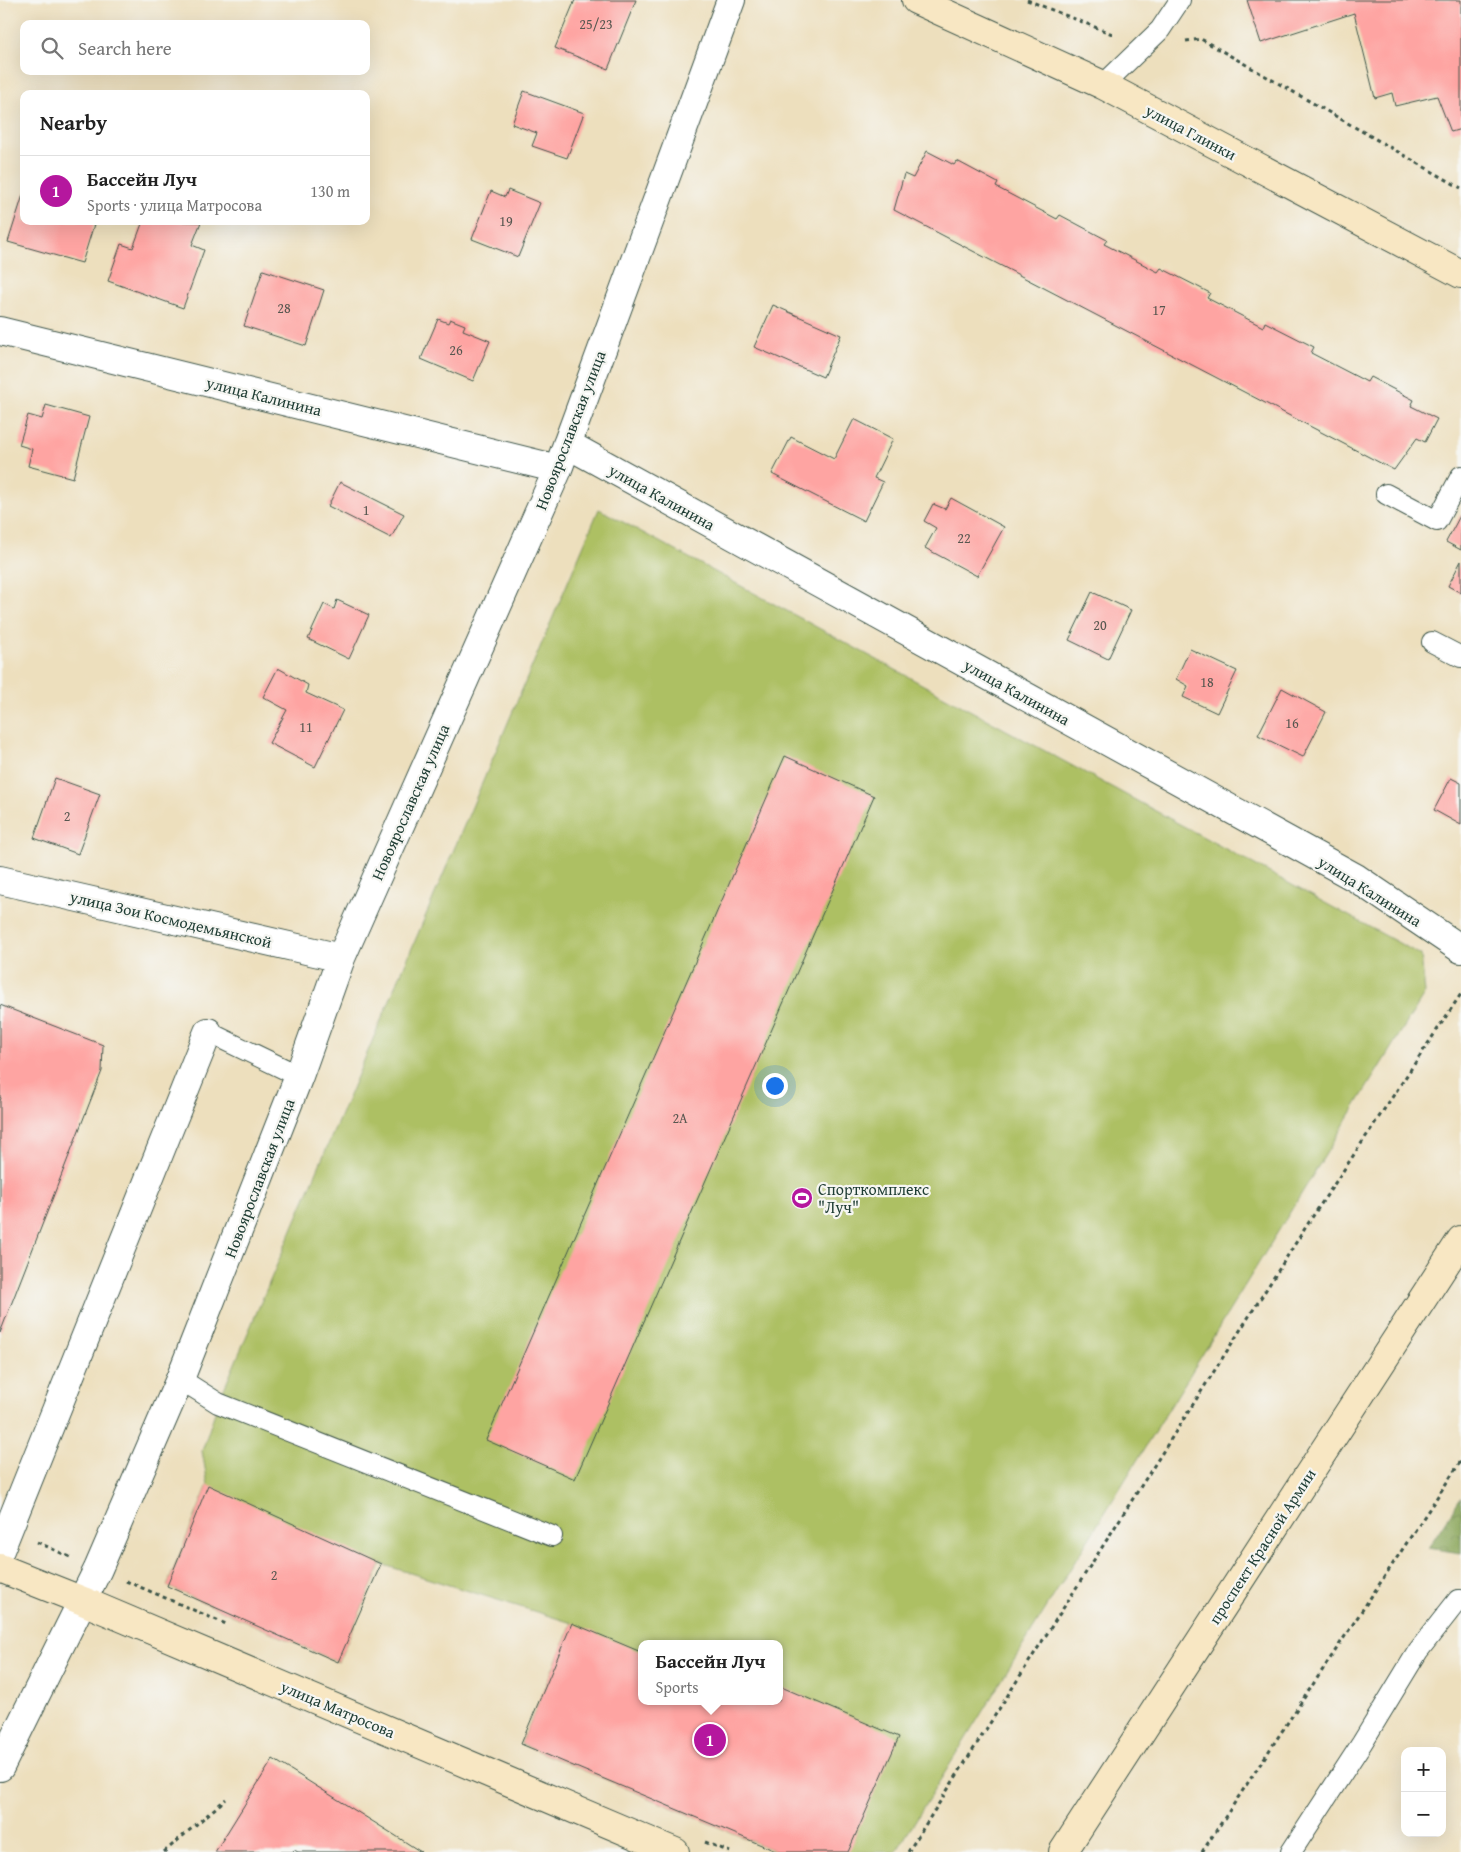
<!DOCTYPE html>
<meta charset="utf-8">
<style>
body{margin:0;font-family:"Gentium Book Plus",serif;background:#f6f6f6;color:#222}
.controls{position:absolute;right:15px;bottom:15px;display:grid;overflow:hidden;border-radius:10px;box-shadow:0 5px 20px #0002}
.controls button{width:45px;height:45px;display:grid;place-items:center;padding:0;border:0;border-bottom:1px solid #e0e0e0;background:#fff;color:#222;font:25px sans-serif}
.you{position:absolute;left:774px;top:1085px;width:18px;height:18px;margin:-12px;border:4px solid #fff;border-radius:50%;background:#1a73e8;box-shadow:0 0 0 8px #1a73e833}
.badge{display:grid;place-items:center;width:32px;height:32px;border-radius:50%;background:#b5179e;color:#fff;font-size:16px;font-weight:700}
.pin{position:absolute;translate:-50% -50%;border:2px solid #fff;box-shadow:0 1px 5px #0006}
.popup{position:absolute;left:638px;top:1640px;width:145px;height:65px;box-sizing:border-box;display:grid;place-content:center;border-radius:10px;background:#fff;filter:drop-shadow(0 1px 4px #0005);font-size:16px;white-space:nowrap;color:#767676}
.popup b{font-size:19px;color:#222}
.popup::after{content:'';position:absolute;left:50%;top:100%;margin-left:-10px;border:10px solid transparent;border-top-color:#fff}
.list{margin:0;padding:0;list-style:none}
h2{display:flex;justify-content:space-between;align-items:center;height:65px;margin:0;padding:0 20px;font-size:21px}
h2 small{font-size:16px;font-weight:400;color:#767676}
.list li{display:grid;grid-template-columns:32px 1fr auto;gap:15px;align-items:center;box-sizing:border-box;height:70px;padding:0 20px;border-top:1px solid #e0e0e0}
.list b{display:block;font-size:19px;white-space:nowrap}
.list p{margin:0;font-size:16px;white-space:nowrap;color:#767676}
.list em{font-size:16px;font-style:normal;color:#767676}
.icon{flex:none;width:28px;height:28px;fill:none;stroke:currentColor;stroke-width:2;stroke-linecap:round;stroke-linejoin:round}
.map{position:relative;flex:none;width:1461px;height:1852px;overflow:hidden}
.search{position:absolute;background:#fff;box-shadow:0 5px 20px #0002;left:20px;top:20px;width:350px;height:55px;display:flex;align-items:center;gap:12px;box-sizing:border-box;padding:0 18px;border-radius:10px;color:#767676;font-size:19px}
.panel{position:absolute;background:#fff;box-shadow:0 5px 20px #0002;left:20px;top:90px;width:350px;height:135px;border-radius:10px}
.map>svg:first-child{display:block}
</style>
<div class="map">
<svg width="1461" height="1852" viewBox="0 0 1461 1852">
<defs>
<pattern id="forest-crowns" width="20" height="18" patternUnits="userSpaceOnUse" patternTransform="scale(1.25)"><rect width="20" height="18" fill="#8aa65a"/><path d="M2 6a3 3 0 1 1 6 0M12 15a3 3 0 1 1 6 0" fill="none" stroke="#70884b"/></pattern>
</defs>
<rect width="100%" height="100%" fill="#f6f6f2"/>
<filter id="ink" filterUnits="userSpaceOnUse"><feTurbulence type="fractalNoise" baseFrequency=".02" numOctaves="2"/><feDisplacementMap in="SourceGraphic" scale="10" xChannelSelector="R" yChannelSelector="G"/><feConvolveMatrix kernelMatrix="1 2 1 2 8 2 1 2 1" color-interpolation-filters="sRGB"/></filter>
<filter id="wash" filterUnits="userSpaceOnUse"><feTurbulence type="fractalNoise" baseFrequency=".0096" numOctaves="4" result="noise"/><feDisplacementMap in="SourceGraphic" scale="20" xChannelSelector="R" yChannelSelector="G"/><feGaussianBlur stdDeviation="1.12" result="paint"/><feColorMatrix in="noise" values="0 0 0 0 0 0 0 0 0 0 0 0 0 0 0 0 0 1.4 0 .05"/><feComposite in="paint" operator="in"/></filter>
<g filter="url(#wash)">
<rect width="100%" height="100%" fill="#eddfbd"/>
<path fill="#adc064" stroke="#667e4c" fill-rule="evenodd" d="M599 509 1421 955 1425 993 896 1852H778L521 1744 572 1623 381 1564 338 1662 167 1586 208 1485 202 1451 218 1403ZM641 1644H779V1701H641Z"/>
<path fill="url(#forest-crowns)" stroke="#547247" d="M1461 1497V1553L1428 1548Z"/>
<g id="blocks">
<path fill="#fea4a2" d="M575 0H636L608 69 555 48Z
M1247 0H1461V129L1451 132 1437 96 1395 106 1392 93 1375 98 1354 13 1261 43Z
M524 91 584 113 567 158 532 146 537 133 512 124Z
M927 151 954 165 957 161 998 183 996 187 1057 219 1060 215 1107 240 1104 244 1158 272 1161 268 1210 293 1207 298 1263 327 1265 322 1314 347 1311 353 1367 382 1370 377 1414 400 1411 406 1437 419 1425 442 1417 438 1394 470 894 210 904 174 913 178Z
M508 190 540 203 518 257 472 239 491 191 505 197Z
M24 192V221H95L82 263 8 242Z
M143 221 201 222 192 245 204 250 183 308 108 281 121 244 133 248Z
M263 270 324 290 306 346 244 326Z
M773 305 841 335 823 377 754 347Z
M438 319 448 323 450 319 465 325 463 330 490 341 473 381 421 359Z
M46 405 89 417 73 478 28 466 32 449 19 445 28 415 42 419Z
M854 419 893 439 874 478 883 482 864 521 772 474 791 437 834 459Z
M340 482 404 514 391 538 328 506Z
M951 498 1004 527 977 576 925 548 936 528 924 521 933 504 945 509Z
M1461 514V550L1446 542Z
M1461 561V593L1448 586Z
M1092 592 1131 610 1108 659 1069 640Z
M337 600 369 615 349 659 308 639 324 604 334 609Z
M1190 649 1237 671 1217 713 1183 697 1188 686 1176 679Z
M278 668 308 685 306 693 343 710 315 767 269 743 287 710 263 697Z
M1282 688 1326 712 1303 757 1258 735Z
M785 756 874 796 575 1479 486 1440Z
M55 778 100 794 78 854 34 838Z
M1451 778 1461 783V825L1434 810Z
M0 1005 103 1045 102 1071 0 1333V1101L1 1098 0 1097Z
M208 1485 381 1564 338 1662 167 1586Z
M572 1623 641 1652V1701H760L767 1704 768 1701H779V1686L899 1737 848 1852H778L521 1744Z
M273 1759 396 1836 421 1852H298L294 1850 292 1852H215Z"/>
</g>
</g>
<g filter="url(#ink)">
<use href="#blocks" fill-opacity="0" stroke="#3e5549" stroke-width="1"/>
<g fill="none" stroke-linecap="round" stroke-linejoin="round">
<g stroke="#3e5549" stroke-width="22">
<path id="lane" d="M1103 85 1160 30 1180 0
M1386 494 1437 521 1461 476
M1432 642 1461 657
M208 1032 299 1076
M180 1379 218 1403 552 1536
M1291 1852 1362 1743 1418 1651 1458 1600H1461"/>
</g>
<g stroke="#3e5549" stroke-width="30">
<path id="street" d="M0 331 558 469
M567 444 1356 878 1461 949
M0 880 341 958
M0 1550 208 1032
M0 1767 98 1569 180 1379 299 1076 341 958 558 469 731 0"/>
</g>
<g stroke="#3e5549" stroke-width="30">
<path id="secondary" d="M916 0 1103 85 1461 274
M0 1568 83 1601 675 1852
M1063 1852 1461 1240"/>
</g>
<path stroke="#3e5549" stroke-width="3" stroke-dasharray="4 4" stroke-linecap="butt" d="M1027 0 1115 35
M1186 41 1201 39 1461 188
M37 1542 70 1557
M126 1581 226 1624
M705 1842 730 1852
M164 1852 226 1799
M908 1852 1311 1219 1461 994
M1202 1852 1461 1461"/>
<use href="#lane" stroke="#fff" stroke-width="20"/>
<use href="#street" stroke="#fff" stroke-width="28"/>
<use href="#secondary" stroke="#f8e7c3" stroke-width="28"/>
</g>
</g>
<defs>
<g id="stadium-disc" transform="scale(1.125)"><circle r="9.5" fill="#b5179e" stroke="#f6f6f2"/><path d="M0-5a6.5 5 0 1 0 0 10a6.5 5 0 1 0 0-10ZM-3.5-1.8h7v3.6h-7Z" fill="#fff"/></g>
</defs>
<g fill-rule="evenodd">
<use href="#stadium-disc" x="802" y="1198"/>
</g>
<g text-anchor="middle" stroke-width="4.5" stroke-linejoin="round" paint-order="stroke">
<g font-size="14" fill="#575750">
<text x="596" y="29">25/23</text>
<text x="506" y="226">19</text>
<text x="284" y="313">28</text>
<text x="1159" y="315">17</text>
<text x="456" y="355">26</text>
<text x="366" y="515">1</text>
<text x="964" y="543">22</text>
<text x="1100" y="630">20</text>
<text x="1207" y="687">18</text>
<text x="1292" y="728">16</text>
<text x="306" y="732">11</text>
<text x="67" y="821">2</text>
<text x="680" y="1123">2А</text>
<text x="274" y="1580">2</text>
</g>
<g font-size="16" fill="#1f3d34" stroke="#f6f6f2">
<text transform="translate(1191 132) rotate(28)" y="6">улица Глинки</text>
<text transform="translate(264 396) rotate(14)" y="6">улица Калинина</text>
<text transform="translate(570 430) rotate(-69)" y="6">Новоярославская улица</text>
<text transform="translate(662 497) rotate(29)" y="6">улица Калинина</text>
<text transform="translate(1017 692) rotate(29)" y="6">улица Калинина</text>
<text transform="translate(410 802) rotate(-66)" y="6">Новоярославская улица</text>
<text transform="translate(1370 891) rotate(32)" y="6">улица Калинина</text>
<text transform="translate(171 919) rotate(13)" y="6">улица Зои Космодемьянской</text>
<text transform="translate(259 1178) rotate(-69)" y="6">Новоярославская улица</text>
<text transform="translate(1262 1546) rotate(-57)" y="6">проспект Красной Армии</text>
<text transform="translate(338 1709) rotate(23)" y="6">улица Матросова</text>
</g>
<g font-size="16" fill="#1f3d34" stroke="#f6f6f2" text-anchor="start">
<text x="818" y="1195">Спорткомплекс<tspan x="818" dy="18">"Луч"</tspan></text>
</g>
</g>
</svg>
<div class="controls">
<button>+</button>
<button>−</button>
</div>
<div class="you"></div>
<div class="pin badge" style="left:710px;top:1740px">1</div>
<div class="popup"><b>Бассейн Луч</b>Sports</div>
<div class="search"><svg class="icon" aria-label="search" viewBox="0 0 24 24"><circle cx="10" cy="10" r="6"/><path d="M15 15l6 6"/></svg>Search here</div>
<section class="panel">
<h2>Nearby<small></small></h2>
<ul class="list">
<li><span class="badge">1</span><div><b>Бассейн Луч</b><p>Sports · улица Матросова</p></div><em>130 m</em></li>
</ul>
</section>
</div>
